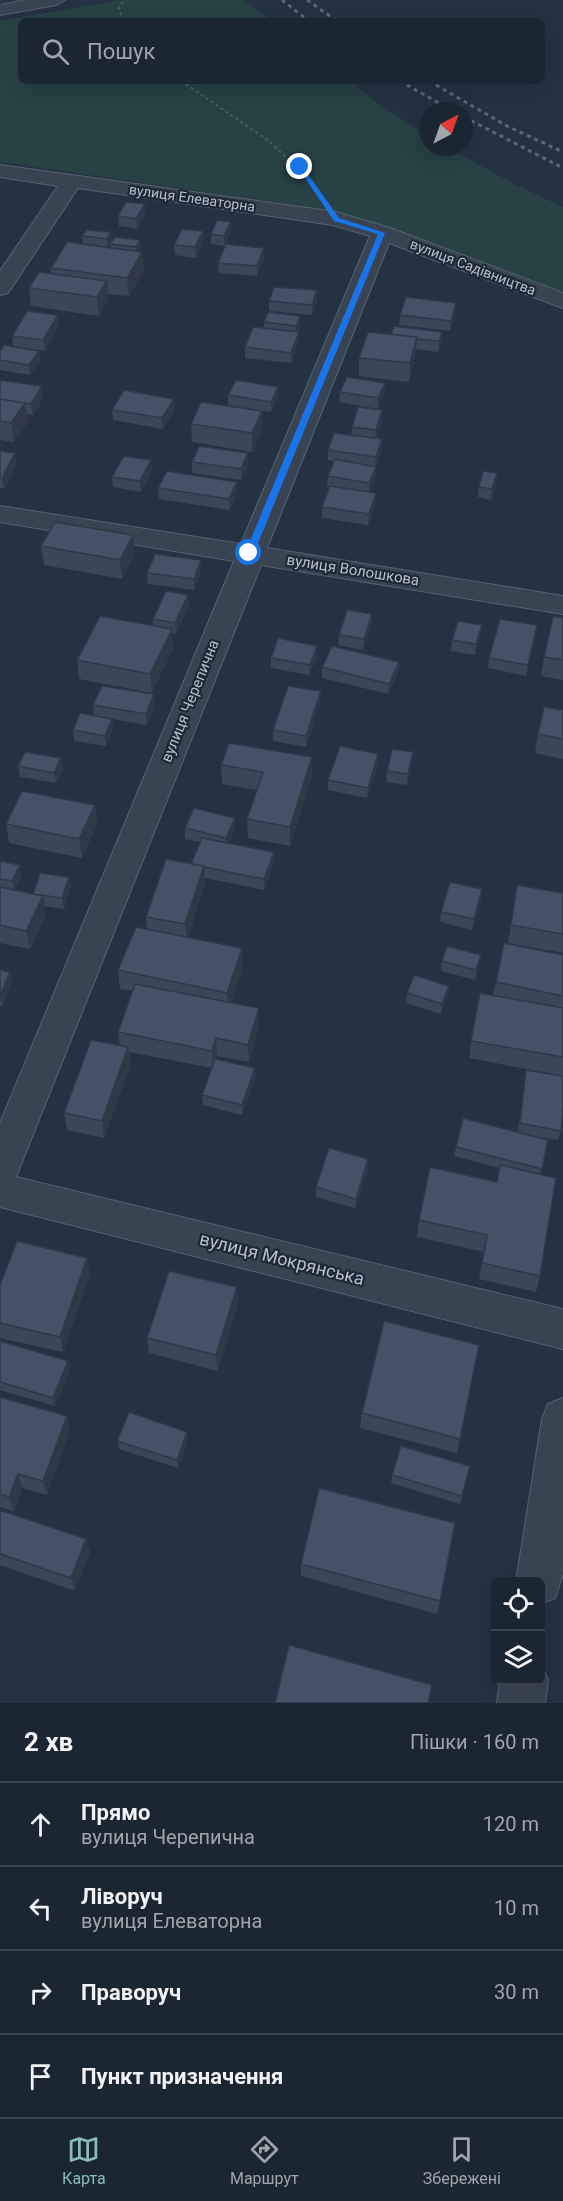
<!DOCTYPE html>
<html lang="uk">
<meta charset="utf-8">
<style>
body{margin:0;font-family:Roboto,sans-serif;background:#28323f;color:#f1f3f6}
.controls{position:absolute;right:18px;bottom:18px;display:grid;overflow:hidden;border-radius:9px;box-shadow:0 6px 24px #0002}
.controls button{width:54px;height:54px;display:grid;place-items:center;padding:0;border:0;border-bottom:2px solid #39434e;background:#1b2633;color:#f1f3f6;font:30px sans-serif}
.compass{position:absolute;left:419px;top:102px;width:54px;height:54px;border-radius:50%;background:#1b2633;box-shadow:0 6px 24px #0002;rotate:41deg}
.stop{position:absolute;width:18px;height:18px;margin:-14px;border:4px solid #1a73e8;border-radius:50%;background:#fff}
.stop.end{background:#1a73e8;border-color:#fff;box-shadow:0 2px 6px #0008}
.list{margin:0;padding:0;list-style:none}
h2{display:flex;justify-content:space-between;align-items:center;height:78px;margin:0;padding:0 24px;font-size:26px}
h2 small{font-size:20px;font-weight:400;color:#a0a5ac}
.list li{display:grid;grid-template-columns:39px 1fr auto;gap:18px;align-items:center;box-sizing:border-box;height:84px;padding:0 24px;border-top:2px solid #39434e}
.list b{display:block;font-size:22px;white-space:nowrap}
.list p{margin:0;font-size:20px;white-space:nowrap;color:#a0a5ac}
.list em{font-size:20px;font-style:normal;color:#a0a5ac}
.icon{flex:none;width:33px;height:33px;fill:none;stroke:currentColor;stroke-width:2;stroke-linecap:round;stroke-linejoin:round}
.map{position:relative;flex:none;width:563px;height:1703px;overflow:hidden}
.search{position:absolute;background:#1b2633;box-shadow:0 6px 24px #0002;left:18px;right:18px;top:18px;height:66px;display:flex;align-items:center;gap:15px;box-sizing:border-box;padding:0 21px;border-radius:9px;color:#a0a5ac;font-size:22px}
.sheet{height:414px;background:#1b2633}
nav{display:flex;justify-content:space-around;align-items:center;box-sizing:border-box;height:84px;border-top:2px solid #39434e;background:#1b2633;font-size:16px;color:#a0a5ac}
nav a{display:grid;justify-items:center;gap:3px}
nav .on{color:#8bbbb9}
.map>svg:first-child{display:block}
</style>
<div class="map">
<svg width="563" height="1703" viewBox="0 0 563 1703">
<rect width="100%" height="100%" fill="#243244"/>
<path fill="#274145" d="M119 0H244L272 21H21V81H351L382 107 428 135V147H448L516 185 563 207V293L359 219 301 206 0 162V21Z"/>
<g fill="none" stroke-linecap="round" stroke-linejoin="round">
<g stroke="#576270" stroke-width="2">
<path id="minor" d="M25 0H65L56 5 0 15V5Z
M0 165 336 212 390 228 563 293V308L389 243 267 548 563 596V614L261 565 16 1177 563 1309V1349L0 1207V1123L234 561 0 522V506L241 544 370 236 333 225 78 188 8 293 0 295V271L58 186 0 177Z
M563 1398V1574L555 1598 540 1604V1582H516L542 1419 548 1404Z
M540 1663 548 1680 545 1703H497L500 1680H540Z"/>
</g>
<path stroke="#455e61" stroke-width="2" stroke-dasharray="3 3" stroke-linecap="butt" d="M123 21 119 8 124 0
M181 81 269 141 315 185"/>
<use href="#minor" fill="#394453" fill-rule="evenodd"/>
<path stroke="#5b687a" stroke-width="3" stroke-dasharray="4 4" stroke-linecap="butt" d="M282 0 309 21
M307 0 337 21
M400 81 453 111
M429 81 507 126 563 152
M464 117 563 168"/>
</g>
<path fill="#3a4758" d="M145 214 137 229 119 226 118 216Z
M231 222V232L225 246 211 244V234Z
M110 232 111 242 108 247 111 248 110 244 140 240 141 250 140 251 144 270 129 296 108 294V300L99 316 31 306 29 288 51 274V268L83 244 82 236Z
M203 241 196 258 175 255 174 245Z
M264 248V258L257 276 219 273 218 263Z
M269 301H317L312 315 269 311Z
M456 303 455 313 450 331 399 325 400 315Z
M58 315 59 325 45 351 15 347 39 351 40 361 30 375 0 370V351L13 347 12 336Z
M264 322 300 327 298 332V342L291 363 245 358V347L264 328Z
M442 332 441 342 438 352 416 349 415 356 409 382 359 376V358L391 334Z
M0 380 44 397 33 415 27 414 28 422 14 442 0 440Z
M385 383 384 393 378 409 339 402 340 392Z
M228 395 278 397 271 412 262 411V430L252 452 192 442 191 424 228 406Z
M175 409 163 429 113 420 112 410Z
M382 410V421L376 439H382L381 450 376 466V477L369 492 375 504 368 525 322 518V507L330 487 327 486 328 476 334 461 328 460V450L351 435 352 427Z
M0 451 17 464 4 489 0 488Z
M192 462 248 464 241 480 192 473Z
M152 470 141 492 113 487 112 477Z
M496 483 491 500 478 497 479 487Z
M158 488 237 493 230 510 159 499Z
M41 546 135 554 122 579 44 565Z
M201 560V570L194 590 148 584 147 573Z
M188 595 189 605 176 634 172 633 173 648 152 693 79 679 77 660 153 626V619Z
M372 614 371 625 363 650 338 645 339 635Z
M563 618V680L541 676 544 657Z
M482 625 480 636 475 655 451 651 452 640Z
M536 636 526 676 488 668 489 658Z
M317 657 309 675 271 668V658Z
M399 662 398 673 388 694 322 678V667Z
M321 691 320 702 306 747 273 741V730Z
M154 694 155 705 147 725 112 719 113 729 106 746 74 741 73 730 94 716 93 705Z
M563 710V759L535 753 538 734Z
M312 757V776L290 846 248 838 247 819 257 790 222 784 221 765Z
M61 758 63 769 56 783 20 777 18 766Z
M412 763 407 785 386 782 387 771Z
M378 765 367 798 328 790V780Z
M95 805 97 824 82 858 9 843 6 824Z
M235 818V828L229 843 274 862 264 890 205 878V885L188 937 242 948 243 967 231 1003 259 1026 249 1062 217 1056 216 1059 255 1068V1078L242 1115 203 1105 202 1095 212 1068 129 1052 131 1065 104 1138 67 1130 64 1113 120 1046 118 1032 133 991 120 989 118 970 147 929 146 917 191 864 200 842 185 839V828Z
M0 861 22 875 15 890 33 894 69 877 71 887 64 909 44 906 46 915 30 949 0 943Z
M517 885 563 893V953L508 943Z
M481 899 472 930 440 922 441 912Z
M481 955 479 965 475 980 441 971 442 961Z
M563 955V1076L469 1058 471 1041 493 995 496 982Z
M0 970 12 982 2 1006H0Z
M449 986 448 996 441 1014 406 1003 407 993Z
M526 1070 561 1131 558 1140 532 1136 548 1140 540 1174V1276L536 1292 479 1279 484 1252 417 1237 419 1220 497 1182 499 1168 454 1156 456 1147 518 1132Z
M368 1159V1168L355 1208 316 1197V1187Z
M87 1258 90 1274 63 1352 0 1338V1285Z
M237 1287 238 1303 218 1371 149 1353 147 1338Z
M0 1341 70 1370 55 1406 0 1390Z
M479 1345 457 1453 360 1428 362 1413Z
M0 1397 67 1416 70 1430 47 1495 23 1488 14 1511 0 1507Z
M188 1440 178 1468 119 1449 117 1441Z
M470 1466 460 1504 391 1483 392 1475Z
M0 1510 86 1539 90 1552 75 1591 0 1565Z
M301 1564 440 1601 437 1614 301 1576Z"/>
<path fill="#2f3947" d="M0 0H3V4L0 5Z
M145 204V214L137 229 136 219Z
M231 222V232L225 246 224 236Z
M203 231V241L196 258 195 247Z
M110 232 111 242 107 249V239Z
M140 240 141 250 137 257 136 247Z
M264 248V258L257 276V266Z
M142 252 144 270 129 296 127 278Z
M107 281 108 300 99 316 97 297Z
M317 290V301L312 315V305Z
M456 303 455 313 450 331 451 321Z
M58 315 59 325 45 351 43 340Z
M300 316V327L296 336V326Z
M299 332 298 342 291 363V353Z
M442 332 441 342 438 352 439 341Z
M417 337 415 356 409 382 410 363Z
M39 351 40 361 30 375 29 365Z
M385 383 384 393 378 409V398Z
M42 386 44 397 33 415 31 404Z
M278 387V397L271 412V402Z
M174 399 175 409 163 429 162 418Z
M25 403 28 422 14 442 11 423Z
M382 410V421L375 441 376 430Z
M262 411V430L252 452V433Z
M382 439 381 450 375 467 376 457Z
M15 453 17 464 4 489 2 478Z
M248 453V464L241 480V469Z
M151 460 152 470 141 492 140 481Z
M376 467V477L369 493V483Z
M497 473 496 483 491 500 492 489Z
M237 482V493L230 510 229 499Z
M376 493 375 504 368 525 369 514Z
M133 535 135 554 122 579 120 560Z
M201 560V570L194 590V579Z
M188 595 189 605 176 634 175 623Z
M372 614 371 625 363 650 364 639Z
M482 625 480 636 475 655 476 644Z
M537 625 536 636 526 676 528 665Z
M172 629 173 648 152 693 150 674Z
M317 646V657L309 675 310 665Z
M399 662 398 673 388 694 389 684Z
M321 691 320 702 306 747V736Z
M154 694 155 705 147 725 146 714Z
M112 719 113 729 106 746 105 736Z
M413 752 412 763 407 785 408 774Z
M378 754V765L367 798 368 788Z
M312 757V776L290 846V827Z
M61 758 63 769 56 783 54 773Z
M95 805 97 824 82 858 79 839Z
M235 818V828L226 849V838Z
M274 852V862L264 890V879Z
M20 865 22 875 15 891 12 881Z
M204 866 205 885 187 942 185 924Z
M69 877 71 887 64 909 62 898Z
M482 889 481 899 472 930 474 919Z
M43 896 46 915 30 949 26 931Z
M242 948 243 967 228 1011 227 993Z
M481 955 479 965 475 980 476 970Z
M10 972 12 982 2 1006 0 996Z
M449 986 448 996 441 1014 442 1004Z
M259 1008V1026L249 1062 248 1045Z
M216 1038 217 1056 213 1068 212 1051Z
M128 1047 131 1065 104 1138 102 1121Z
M255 1068V1078L242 1115V1105Z
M368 1159V1168L355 1208 356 1199Z
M87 1258 90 1274 63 1352 60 1337Z
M237 1287 238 1303 218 1371 216 1355Z
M68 1361 70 1370 55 1406 53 1398Z
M67 1416 70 1430 47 1495 43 1481Z
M187 1432 188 1440 178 1468 177 1460Z
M18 1474 23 1488 14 1511 9 1497Z
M86 1539 90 1552 75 1591 71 1578Z"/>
<path fill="#435266" stroke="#2f3947" stroke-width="1.5" d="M126 202 145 204 136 219 118 216Z
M217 220 231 222 224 236 211 234Z
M182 229 203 231 195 247 174 245Z
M86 230 110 232 107 239 82 236Z
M115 237 140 240 136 247 110 244Z
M67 242 142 252 127 278 51 268Z
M226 244 264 248 257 266 218 263Z
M39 272 107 281 97 297 29 288Z
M274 287 317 290 312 305 269 301Z
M406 297 456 303 451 321 400 315Z
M27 311 58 315 43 340 12 336Z
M268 312 300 316 296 326 264 322Z
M394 326 442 332 439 341 416 339 417 337 391 334Z
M253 327 299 332 291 353 245 347Z
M368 332 417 337 410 363 359 358Z
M4 345 39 351 29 365 0 360V351Z
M347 377 385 383 378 398 340 392Z
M0 380 42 386 31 404 0 399Z
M236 380 278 387 271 402 228 395Z
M124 390 174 399 162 418 112 410Z
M0 399 25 403 11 423 0 421Z
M201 402 262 411 252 433 191 424Z
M358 407 382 410 376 430 352 427Z
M334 433 382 439 376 457 328 450Z
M199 446 248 453 241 469 192 462Z
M0 451 15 453 2 478H0Z
M124 456 151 460 140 481 112 477Z
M335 459 376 467 369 483 328 476Z
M167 471 237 482 229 499 158 488Z
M483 471 497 473 492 489 479 487Z
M330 486 376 493 369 514 322 507Z
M55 522 133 535 120 560 41 546Z
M155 554 201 560 194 579 147 573Z
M166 591 188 595 175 623 153 619Z
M347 610 372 614 364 639 339 635Z
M100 616 172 629 150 674 77 660Z
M553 616 563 618V660L544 657Z
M500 619 537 625 528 665 489 658Z
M458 621 482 625 476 644 452 640Z
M278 638 317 646 310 665 271 658Z
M332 646 399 662 389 684 322 667Z
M102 686 154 694 146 714 93 705Z
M288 686 321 691 306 736 273 730Z
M544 707 563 710V739L538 734Z
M80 713 112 719 105 736 73 730Z
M229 743 312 757 290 827 247 819 263 772 221 765Z
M340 746 378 754 368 788 328 780Z
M392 749 413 752 408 774 387 771Z
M25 752 61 758 54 773 18 766Z
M22 791 95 805 79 839 6 824Z
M194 808 235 818 226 838 185 828Z
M202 838 274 852 264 879 204 867V866L191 864Z
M166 859 204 866 185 924 146 917Z
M0 861 20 865 12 881 0 879Z
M40 873 69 877 62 898 33 894Z
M450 882 482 889 474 919 441 912Z
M517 885 563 893V934L511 925Z
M0 887 43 896 26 931 0 925Z
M136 927 242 948 227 993 118 970Z
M504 943 563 955V996L496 982Z
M447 946 481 955 476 970 442 961Z
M0 970 10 972 0 996Z
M414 975 449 986 442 1004 407 993Z
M135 984 259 1008 248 1045 216 1038 212 1051 118 1032Z
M480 993 563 1008V1057L471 1041Z
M91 1040 128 1047 102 1121 64 1113Z
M215 1059 255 1068 242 1105 202 1095Z
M526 1070 563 1076V1108L561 1131 520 1123Z
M463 1118 548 1140 542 1169 456 1147Z
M329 1148 368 1159 356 1199 316 1187Z
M500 1165 556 1178 540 1276 482 1263 487 1235 419 1220 430 1167 497 1182Z
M17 1241 87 1258 60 1337 0 1323V1285Z
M169 1271 237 1287 216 1355 147 1338Z
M384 1321 479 1345 460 1439 362 1413Z
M0 1341 68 1361 53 1398 0 1382Z
M0 1397 67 1416 43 1481 18 1474 9 1497 0 1494Z
M129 1412 187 1432 177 1460 117 1441Z
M401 1446 470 1466 462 1496 392 1475Z
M319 1488 455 1523 440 1601 301 1564Z
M0 1510 86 1539 71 1578 0 1554Z
M289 1645 432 1685 428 1703H275Z"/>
<path fill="#1a73e8" d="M297 166H302L339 218 385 233 254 553 249 556 245 553 378 234 334 221Z"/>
<g text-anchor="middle" stroke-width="4.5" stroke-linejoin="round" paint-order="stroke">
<g font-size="14" fill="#b6bfcd" stroke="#1e2938">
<text transform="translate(192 198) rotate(8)" y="5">вулиця Елеваторна</text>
<text transform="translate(473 267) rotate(21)" y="5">вулиця Садівництва</text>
</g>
<g font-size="15" fill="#b6bfcd" stroke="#1e2938">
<text transform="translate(353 570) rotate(9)" y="5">вулиця Волошкова</text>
<text transform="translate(190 701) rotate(-68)" y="5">вулиця Черепична</text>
</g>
<g font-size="18" fill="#b6bfcd" stroke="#1e2938">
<text transform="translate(282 1259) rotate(14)" y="6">вулиця Мокрянська</text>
</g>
</g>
</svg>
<div class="controls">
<button><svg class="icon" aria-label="locate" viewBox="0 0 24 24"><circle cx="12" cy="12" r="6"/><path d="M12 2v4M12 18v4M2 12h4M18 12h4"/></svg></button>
<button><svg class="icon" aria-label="layers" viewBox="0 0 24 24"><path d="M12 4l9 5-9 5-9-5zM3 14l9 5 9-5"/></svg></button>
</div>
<svg class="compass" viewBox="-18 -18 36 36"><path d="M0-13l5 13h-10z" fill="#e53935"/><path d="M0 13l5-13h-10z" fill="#a0a5ac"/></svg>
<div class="stop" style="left:249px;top:553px"></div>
<div class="stop end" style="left:300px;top:167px"></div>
<div class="search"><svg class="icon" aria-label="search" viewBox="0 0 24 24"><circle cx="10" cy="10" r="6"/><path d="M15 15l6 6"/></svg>Пошук</div>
</div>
<section class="sheet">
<h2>2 хв<small>Пішки · 160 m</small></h2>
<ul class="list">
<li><svg class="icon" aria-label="ahead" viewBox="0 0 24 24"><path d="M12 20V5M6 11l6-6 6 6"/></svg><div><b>Прямо</b><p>вулиця Черепична</p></div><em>120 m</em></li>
<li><svg class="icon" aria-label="left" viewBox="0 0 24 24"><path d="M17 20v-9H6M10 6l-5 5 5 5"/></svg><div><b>Ліворуч</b><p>вулиця Елеваторна</p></div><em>10 m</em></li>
<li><svg class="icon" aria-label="right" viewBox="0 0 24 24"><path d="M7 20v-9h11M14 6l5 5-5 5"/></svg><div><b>Праворуч</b></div><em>30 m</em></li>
<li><svg class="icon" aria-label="arrive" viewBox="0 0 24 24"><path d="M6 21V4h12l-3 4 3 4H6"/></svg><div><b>Пункт призначення</b></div></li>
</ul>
</section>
<nav>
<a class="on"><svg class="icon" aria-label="map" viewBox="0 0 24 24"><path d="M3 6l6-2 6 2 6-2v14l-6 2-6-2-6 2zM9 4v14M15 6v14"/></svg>Карта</a>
<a><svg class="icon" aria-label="directions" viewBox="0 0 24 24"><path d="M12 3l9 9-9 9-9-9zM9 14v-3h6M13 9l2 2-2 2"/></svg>Маршрут</a>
<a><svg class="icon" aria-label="saved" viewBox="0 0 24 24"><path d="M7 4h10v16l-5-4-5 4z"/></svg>Збережені</a>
</nav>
